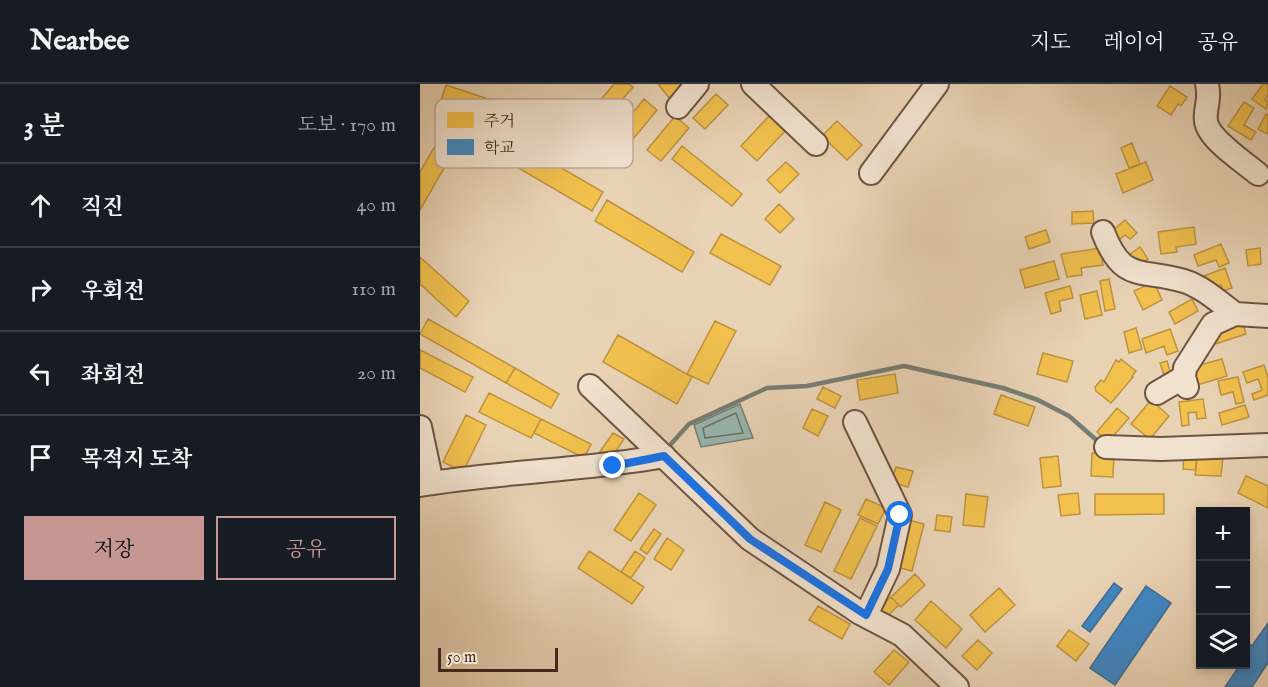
<!DOCTYPE html>
<html lang="ko">
<meta charset="utf-8">
<style>
body{margin:0;font-family:"IM FELL English","Noto Serif KR",serif;background:#242831;color:#f1f3f6}
.controls{position:absolute;right:18px;bottom:18px;display:grid;overflow:hidden;border-radius:0px;box-shadow:0 3px 9px #0003}
.controls button{width:54px;height:54px;display:grid;place-items:center;padding:0;border:0;border-bottom:2px solid #363941;background:#171b24;color:#f1f3f6;font:30px sans-serif}
.scale{position:absolute;left:18px;bottom:15px;width:120px;box-sizing:border-box;padding-left:6px;border:3px solid #45291d;border-top:0;font-size:16px;line-height:21px;white-space:nowrap;color:#45291d;-webkit-text-stroke:4px #f1e2cf;paint-order:stroke}
.stop{position:absolute;width:18px;height:18px;margin:-14px;border:4px solid #1a73e8;border-radius:50%;background:#fff}
.stop.end{background:#1a73e8;border-color:#fff;box-shadow:0 2px 6px #0008}
.list{margin:0;padding:0;list-style:none}
h2{display:flex;justify-content:space-between;align-items:center;height:78px;margin:0;padding:0 24px;font-size:26px}
h2 small{font-size:20px;font-weight:400;color:#9ea1a6}
.list li{display:grid;grid-template-columns:39px 1fr auto;gap:18px;align-items:center;box-sizing:border-box;height:84px;padding:0 24px;border-top:2px solid #363941}
.list b{display:block;font-size:22px;white-space:nowrap}
.list em{font-size:20px;font-style:normal;color:#9ea1a6}
.actions{display:flex;gap:12px;padding:18px 24px}
.actions a{flex:1;padding:14px 0;border:2px solid #c59692;border-radius:0px;text-align:center;font-size:21px;color:#c59692}
.actions .main{background:#c59692;color:#111}
.icon{flex:none;width:33px;height:33px;fill:none;stroke:currentColor;stroke-width:2;stroke-linecap:round;stroke-linejoin:round}
.map{position:relative;flex:none;width:848px;height:603px;overflow:hidden}
header{display:flex;align-items:center;gap:36px;box-sizing:border-box;height:84px;padding:0 30px;background:#171b24;border-bottom:2px solid #363941}
header strong{font-size:28px}
nav{display:flex;gap:33px;margin-inline-start:auto;font-size:21px}
main{display:flex}
aside{flex:1;background:#171b24}
.map>svg:first-child{display:block}
</style>
<header>
<strong>Nearbee</strong>
<nav><a>지도</a><a>레이어</a><a>공유</a></nav>
</header>
<main>
<aside>
<h2>3 분<small>도보 · 170 m</small></h2>
<ul class="list">
<li><svg class="icon" aria-label="ahead" viewBox="0 0 24 24"><path d="M12 20V5M6 11l6-6 6 6"/></svg><div><b>직진</b></div><em>40 m</em></li>
<li><svg class="icon" aria-label="right" viewBox="0 0 24 24"><path d="M7 20v-9h11M14 6l5 5-5 5"/></svg><div><b>우회전</b></div><em>110 m</em></li>
<li><svg class="icon" aria-label="left" viewBox="0 0 24 24"><path d="M17 20v-9H6M10 6l-5 5 5 5"/></svg><div><b>좌회전</b></div><em>20 m</em></li>
<li><svg class="icon" aria-label="arrive" viewBox="0 0 24 24"><path d="M6 21V4h12l-3 4 3 4H6"/></svg><div><b>목적지 도착</b></div></li>
</ul>
<div class="actions"><a class="main">저장</a><a>공유</a></div>
</aside>
<div class="map">
<svg width="848" height="603" viewBox="0 0 848 603">
<rect width="100%" height="100%" fill="#e9d3b5"/>
<filter id="stains"><feTurbulence type="fractalNoise" baseFrequency=".00333" numOctaves="4"/><feColorMatrix values="0 0 0 0 .2 0 0 0 0 .09 0 0 0 0 .02 0 0 0 .5 -.17"/></filter>
<radialGradient id="worn" r=".72"><stop offset=".6" stop-color="#630" stop-opacity="0"/><stop offset="1" stop-color="#630" stop-opacity=".3"/></radialGradient>
<path fill="#97b7b0" stroke="#767e75" stroke-width="1.5" d="M320 320 333 354 281 363 274 341Z"/>
<path fill="#f2c14e" stroke="#be933f" stroke-width="1.5" d="M194 0H209L213 3 189 31 177 20Z
M238 0H266L250 15Z
M843 0H848V11L845 16 848 18 846 25 832 15Z
M26 1 95 24 87 48 18 25Z
M750 2 767 13 761 22 758 20 751 31 737 22Z
M296 10 308 21 285 45 273 34Z
M224 15 237 26 214 54 201 43Z
M824 18 834 24 824 41 836 48 831 56 808 42Z
M846 30 848 31V50L838 45Z
M255 32 269 44 241 77 227 66Z
M349 32 365 47 337 77 321 62Z
M417 37 442 61 427 76 402 52Z
M712 59 720 80 709 84 701 64Z
M15 62 31 72 0 126V88Z
M262 62 322 110 312 122 252 75Z
M90 63 103 71 107 64 183 108 172 127 83 75Z
M366 78 379 90 360 109 347 96Z
M726 78 733 96 703 109 696 90Z
M187 116 274 168 262 188 175 137Z
M359 120 374 135 360 149 345 135Z
M673 127 674 139 652 140V128Z
M705 136 717 149 710 155 705 151 699 156 691 148Z
M774 143 776 160 756 163 757 168 741 170 738 148Z
M626 146 630 158 609 165 605 153Z
M301 150 361 182 350 201 290 169Z
M801 160 809 179 799 183 796 176 778 182 774 171Z
M720 163 728 175 717 182 709 171Z
M680 164 683 181 661 184 662 191 647 193 641 170Z
M840 164 841 180 828 182 826 166Z
M0 173 49 217 36 233 0 200Z
M634 177 639 195 605 204 600 186Z
M805 184 812 204 803 207 801 201 786 207 781 193Z
M689 195 695 225 685 227 680 197Z
M734 198 742 216 723 226 714 207Z
M650 202 653 214 639 217 641 227 631 230 625 209Z
M677 207 682 231 665 235 660 211Z
M772 215 778 227 755 240 749 228Z
M8 235 95 284 86 299 0 250Z
M295 237 316 247 288 300 267 290Z
M822 237 826 250 795 260 790 247Z
M716 244 722 265 709 269 704 248Z
M750 245 758 267 747 271 744 262 726 269 722 255Z
M198 251 272 293 257 320 183 278Z
M0 266 53 293 45 308 0 284Z
M623 269 653 277 647 298 617 290Z
M701 275 716 287 712 292 713 293 691 319 676 307 675 303 681 296 684 298 696 276 699 278Z
M802 275 807 292 774 302 769 284Z
M747 277 752 294 746 297 740 279Z
M844 281 848 293V311L834 316 832 310 842 306 838 295 827 299 823 288Z
M95 284 139 310 131 324 86 299Z
M475 290 478 309 440 316 437 296Z
M818 293 824 318 816 320 813 308 801 311 798 297Z
M403 303 421 312 415 324 397 315Z
M69 309 121 335 111 354 59 328Z
M581 311 615 323 608 342 574 330Z
M783 315 786 334 777 335 776 328 768 329 769 341 762 342 759 318Z
M731 316 749 332 730 355 711 340Z
M825 321 829 333 802 341 799 329Z
M697 324 709 334 688 358 677 348Z
M392 325 408 332 398 352 383 344Z
M46 331 66 341 43 388 23 378Z
M121 335 171 360 164 374 114 349Z
M193 349 204 355 190 376 179 369Z
M672 369 694 370 693 393 671 392Z
M764 370H777L776 386 763 385Z
M777 370 803 372 801 392 775 391Z
M638 372 641 402 623 404 620 374Z
M476 383 493 387 488 403 471 398Z
M826 392 848 402V424L818 409Z
M219 409 236 421 211 457 194 446Z
M658 409 660 430 641 432 638 411Z
M546 410 568 413 564 443 543 441Z
M675 410H744V430L675 431Z
M446 415 466 424 458 440 438 431Z
M405 418 421 426 401 468 385 461Z
M517 431 532 433 530 448 515 446Z
M440 434 457 442 431 495 414 487Z
M485 435 504 440 492 487 473 482Z
M234 445 241 450 227 470 220 465Z
M247 454 264 466 251 486 234 475Z
M169 467 224 503 212 520 158 484Z
M215 467 225 474 211 494 201 488Z
M495 490 505 501 481 523 471 513Z
M579 504 595 521 565 548 550 531Z
M471 513 479 521 465 534 457 526Z
M511 517 542 545 526 564 495 536Z
M398 522 430 540 422 555 389 536Z
M649 546 669 560 656 577 637 562Z
M558 556 572 569 557 586 542 572Z
M474 566 489 578 469 601 454 588Z"/>
<path fill="#3f88c5" stroke="#416c93" stroke-width="1.5" d="M694 499 702 505 670 548 662 542Z
M726 502 751 519 695 601 670 584Z
M848 539V579L832 603H805L818 584 813 580H826V557L832 562Z"/>
<g fill="none" stroke-linecap="round" stroke-linejoin="round">
<path stroke="#6e7066" stroke-width="1.5" d="M316 329 323 349 285 354 283 344Z"/>
<path stroke="#767e75" stroke-width="4.5" d="M251 360 269 340 347 304 387 302 484 282 583 304 618 316 649 332 681 360"/>
<g stroke="#6e5443" stroke-width="26">
<path id="minor" d="M333 0 396 60
M787 0C791 18 784 24 786 37 788 55 824 78 838 90
M258 23 277 0
M451 89 517 0
M683 148C703 200 721 184 764 197 783 203 799 218 815 230
M170 302 330 455 440 529 482 551 537 603
M767 303 764 293 765 284 793 240 815 230 848 232
M737 309 764 293
M435 338 480 431 468 485 446 531
M0 343 12 399
M686 363 741 365 848 361
M0 401C81 387 163 387 244 372"/>
</g>
<use href="#minor" stroke="#f1e2cf" stroke-width="22"/>
</g>
<g fill="none" stroke-linecap="round" stroke-linejoin="round">
<path stroke="#1a73e8" stroke-width="8" d="M193 382 244 372 330 455 446 531 468 485 480 431"/>
</g>
<rect x="15" y="15" width="198" height="69" rx="9" fill="#f1e2cf" stroke="#bdaa9a" stroke-width="1.5"/>
<rect x="27" y="28" width="27" height="16" fill="#f2c14e"/>
<rect x="27" y="55" width="27" height="16" fill="#3f88c5"/>
<g font-size="16" fill="#45291d">
<text x="64" y="42">주거</text>
<text x="64" y="69">학교</text>
</g>
<rect width="100%" height="100%" filter="url(#stains)"/>
<rect width="100%" height="100%" fill="url(#worn)"/>
</svg>
<div class="controls">
<button>+</button>
<button>−</button>
<button><svg class="icon" aria-label="layers" viewBox="0 0 24 24"><path d="M12 4l9 5-9 5-9-5zM3 14l9 5 9-5"/></svg></button>
</div>
<div class="scale">50 m</div>
<div class="stop" style="left:480px;top:431px"></div>
<div class="stop end" style="left:193px;top:382px"></div>
</div>
</main>
